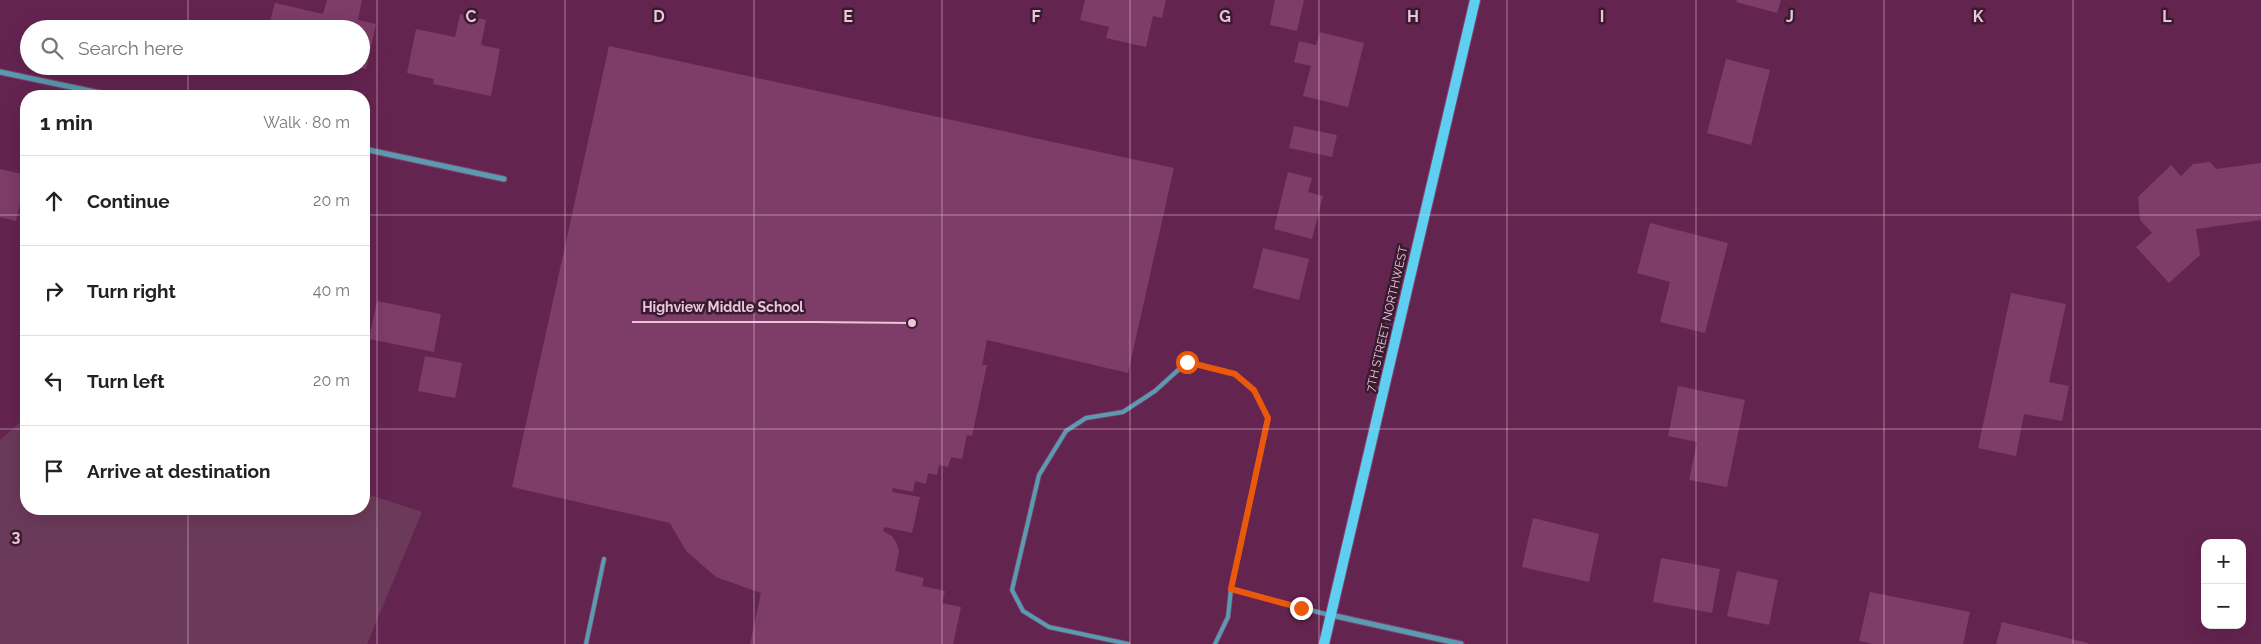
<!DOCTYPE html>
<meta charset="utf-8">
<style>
body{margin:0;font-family:Raleway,sans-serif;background:#f6f6f6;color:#222}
.controls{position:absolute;right:15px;bottom:15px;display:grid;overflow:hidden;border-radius:10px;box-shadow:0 5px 20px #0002}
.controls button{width:45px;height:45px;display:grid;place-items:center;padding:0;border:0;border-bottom:1px solid #e0e0e0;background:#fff;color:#222;font:25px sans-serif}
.stop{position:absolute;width:15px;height:15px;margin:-11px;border:4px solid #ea580c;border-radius:50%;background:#fff}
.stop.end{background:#ea580c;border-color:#fff;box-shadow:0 1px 5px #0008}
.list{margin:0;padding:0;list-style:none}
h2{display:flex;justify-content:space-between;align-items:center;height:65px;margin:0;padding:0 20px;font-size:21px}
h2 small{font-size:16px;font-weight:400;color:#767676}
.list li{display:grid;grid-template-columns:32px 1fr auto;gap:15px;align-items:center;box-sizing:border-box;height:90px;padding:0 20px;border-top:1px solid #e0e0e0}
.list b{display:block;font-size:19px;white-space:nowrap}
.list em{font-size:16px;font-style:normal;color:#767676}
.icon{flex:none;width:28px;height:28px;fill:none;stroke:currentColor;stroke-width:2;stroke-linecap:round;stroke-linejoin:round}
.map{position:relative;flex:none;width:2261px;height:644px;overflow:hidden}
.search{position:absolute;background:#fff;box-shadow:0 5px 20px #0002;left:20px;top:20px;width:350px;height:55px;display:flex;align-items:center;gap:12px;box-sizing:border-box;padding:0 18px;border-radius:28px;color:#767676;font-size:19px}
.panel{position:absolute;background:#fff;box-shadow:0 5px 20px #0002;left:20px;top:90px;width:350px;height:425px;border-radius:20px}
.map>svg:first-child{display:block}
</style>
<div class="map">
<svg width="2261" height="644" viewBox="0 0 2261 644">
<rect width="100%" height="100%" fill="#642450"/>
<path fill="#6b3a5a" d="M26 417V509H364V493L422 512 367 644H0V440Z"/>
<path fill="#7e3c68" d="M327 0H362L358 20 376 24 366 69 357 67 361 66V29H268L275 3 323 14Z
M1085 0H1166L1162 18 1153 16 1146 47 1106 38 1109 27 1080 20Z
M1275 0H1304L1297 31 1270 25Z
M1737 0H1781L1777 13 1736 2Z
M460 14 486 20 481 45 500 49 491 96 433 84 434 79 407 73 416 29 455 37Z
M1320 32 1364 43 1348 107 1303 96 1311 66 1294 62 1299 41 1316 45Z
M609 46 1174 168 1128 373 987 340 982 365H987L972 436 967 435 962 459 951 457 948 467 939 465 937 475 928 473 926 484 915 481 913 492 893 488 892 492 920 497 912 533 884 527 883 531 892 536 897 544 899 551 895 571 924 578 922 586 945 591 942 603 961 607 953 644H750L761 593 716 577 686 551 670 523 512 487Z
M1726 59 1770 70 1751 145 1707 133Z
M1294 126 1337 135 1332 157 1289 148Z
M2210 162 2216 169 2261 163V220L2196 229 2200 255 2169 283 2136 247 2152 233 2140 220 2138 197 2171 165 2181 176 2193 164Z
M0 169 26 175 16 221 0 217Z
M1288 172 1312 178 1308 192 1323 196 1312 239 1274 229Z
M1650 223 1728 243 1705 333 1660 322 1670 282 1637 273Z
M1263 248 1309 259 1299 300 1253 288Z
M2011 293 2066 304 2049 382 2069 386 2062 421 2024 414 2016 456 1978 448Z
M377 301 441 314 434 352 369 339Z
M425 356 462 363 455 398 418 391Z
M1678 386 1745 400 1727 487 1689 480 1697 442 1668 436Z
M1533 518 1599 534 1589 582 1522 567Z
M1661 558 1720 569 1712 613 1653 602Z
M1737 571 1778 580 1769 625 1727 616Z
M1870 592 1970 612 1963 644H1873L1859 641Z
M2002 622 2088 643V644H1996Z"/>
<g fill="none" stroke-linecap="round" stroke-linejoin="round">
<g stroke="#7f446c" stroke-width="5.5">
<path id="lane" d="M1231 589 1329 615
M586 644 604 559
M1128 644 1049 627 1023 611 1012 590 1039 475 1066 431 1086 418 1123 412 1155 391 1187 362 1235 374 1254 391 1268 418 1231 589 1228 617 1215 644"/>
</g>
<g stroke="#7f446c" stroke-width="7">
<path id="street" d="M0 72 114 96
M364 149 504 179
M1331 615 1461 644"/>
</g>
<g stroke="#7f446c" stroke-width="12">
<path id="secondary" d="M1324 644 1475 0"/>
</g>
<use href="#lane" stroke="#599bb1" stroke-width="4"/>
<use href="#street" stroke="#599bb1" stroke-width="5"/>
<use href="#secondary" stroke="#5ecef1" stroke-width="10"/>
</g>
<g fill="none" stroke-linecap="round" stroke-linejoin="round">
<path stroke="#ea580c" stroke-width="6" d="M1187 362 1235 374 1254 390 1268 418 1231 589 1301 608"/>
</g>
<path fill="none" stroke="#ecc5dc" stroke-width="1" stroke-opacity="0.55" d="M188 0V29M377 0V644M565 0V644M754 0V644M942 0V644M1130 0V644M1319 0V644M1507 0V644M1696 0V644M1884 0V644M2073 0V644M188 66V96M0 215H26M364 215H2261M0 429H26M364 429H2261M188 509V644"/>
<g text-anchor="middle" stroke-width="5" stroke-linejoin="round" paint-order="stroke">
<g font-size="12" fill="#ecc5dc" stroke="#381b2e">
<text transform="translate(1387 319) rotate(-77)" y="4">7TH STREET NORTHWEST</text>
</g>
</g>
<g font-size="16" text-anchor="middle" font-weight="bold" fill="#ecc5dc" stroke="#381b2e" stroke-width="5" stroke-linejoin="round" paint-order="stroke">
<text x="471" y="22">C</text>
<text x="659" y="22">D</text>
<text x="848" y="22">E</text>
<text x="1036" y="22">F</text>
<text x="1225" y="22">G</text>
<text x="1413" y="22">H</text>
<text x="1602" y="22">I</text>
<text x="1790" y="22">J</text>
<text x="1978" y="22">K</text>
<text x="2167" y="22">L</text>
<text x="16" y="542">3</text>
</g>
<path fill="none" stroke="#ecc5dc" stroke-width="2" d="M912 323L814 322H632"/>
<circle fill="#ecc5dc" stroke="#381b2e" stroke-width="2" cx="912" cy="323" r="5"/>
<g font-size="14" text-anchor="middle" font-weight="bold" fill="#ecc5dc" stroke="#381b2e" stroke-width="5" stroke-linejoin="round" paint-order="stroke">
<text x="723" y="312">Highview Middle School</text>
</g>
</svg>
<div class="controls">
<button>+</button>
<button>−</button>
</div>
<div class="stop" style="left:1187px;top:362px"></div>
<div class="stop end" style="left:1301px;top:608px"></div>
<div class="search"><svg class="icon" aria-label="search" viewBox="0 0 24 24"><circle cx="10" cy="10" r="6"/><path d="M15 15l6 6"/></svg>Search here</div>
<section class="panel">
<h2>1 min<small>Walk · 80 m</small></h2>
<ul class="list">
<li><svg class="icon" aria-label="ahead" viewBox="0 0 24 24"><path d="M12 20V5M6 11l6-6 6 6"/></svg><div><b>Continue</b></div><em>20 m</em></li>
<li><svg class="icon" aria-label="right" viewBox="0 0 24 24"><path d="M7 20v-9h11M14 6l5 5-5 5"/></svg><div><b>Turn right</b></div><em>40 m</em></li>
<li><svg class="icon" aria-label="left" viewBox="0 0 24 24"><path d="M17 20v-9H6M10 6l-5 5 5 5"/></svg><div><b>Turn left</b></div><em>20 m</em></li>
<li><svg class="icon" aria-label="arrive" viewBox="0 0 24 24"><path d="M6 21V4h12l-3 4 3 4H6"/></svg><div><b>Arrive at destination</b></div></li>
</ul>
</section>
</div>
